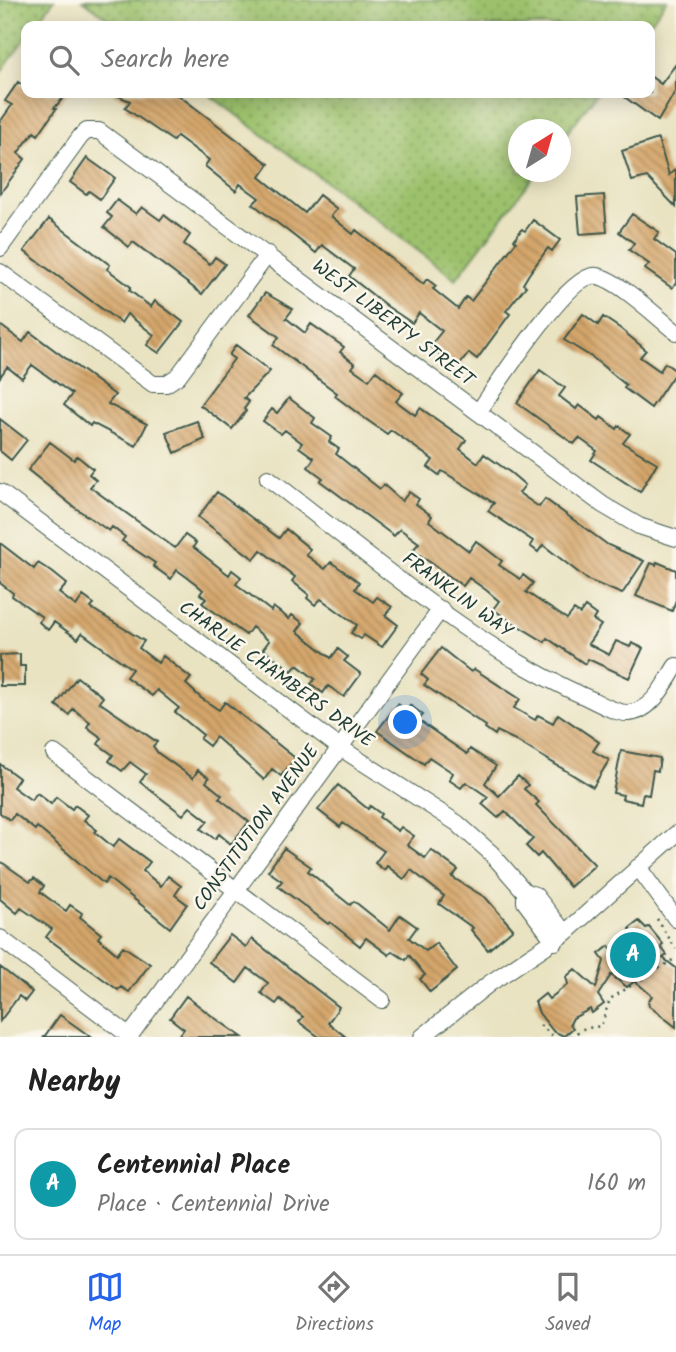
<!DOCTYPE html>
<meta charset="utf-8">
<style>
body{margin:0;font-family:Kalam,sans-serif;background:#f6f6f6;color:#222}
.compass{position:absolute;left:508px;top:119px;width:63px;height:63px;border-radius:50%;background:#fff;box-shadow:0 4px 18px #0003;rotate:37deg}
.you{position:absolute;left:406px;top:723px;width:24px;height:24px;margin:-18px;border:5px solid #fff;border-radius:50%;background:#1a73e8;box-shadow:0 0 0 10px #1a73e833}
.badge{display:grid;place-items:center;width:46px;height:46px;border-radius:50%;background:#2563eb;color:#fff;font-size:23px;font-weight:700}
.pin{position:absolute;translate:-50% -50%;border:4px solid #fff;box-shadow:0 2px 7px #0006}
.list{margin:0;padding:0;list-style:none}
h2{display:flex;justify-content:space-between;align-items:center;height:91px;margin:0;padding:0 28px;font-size:30px}
h2 small{font-size:23px;font-weight:400;color:#767676}
.list li{display:grid;grid-template-columns:46px 1fr auto;gap:21px;align-items:center;box-sizing:border-box;height:112px;margin:0 14px 14px;padding:0 14px;border:2px solid #e0e0e0;border-radius:14px}
.list b{display:block;font-size:26px;white-space:nowrap}
.list p{margin:0;font-size:23px;white-space:nowrap;color:#767676}
.list em{font-size:23px;font-style:normal;color:#767676}
.icon{flex:none;width:38px;height:38px;fill:none;stroke:currentColor;stroke-width:2;stroke-linecap:round;stroke-linejoin:round}
.map{position:relative;flex:none;width:676px;height:1037px;overflow:hidden}
.search{position:absolute;background:#fff;box-shadow:0 4px 18px #0003;left:21px;right:21px;top:21px;height:77px;display:flex;align-items:center;gap:18px;box-sizing:border-box;padding:0 24px;border-radius:14px;color:#767676;font-size:26px}
.sheet{height:217px;background:#fff}
nav{display:flex;justify-content:space-around;align-items:center;box-sizing:border-box;height:98px;border-top:2px solid #e0e0e0;background:#fff;font-size:19px;color:#767676}
nav a{display:grid;justify-items:center;gap:4px}
nav .on{color:#2563eb}
.map>svg:first-child{display:block}
</style>
<div class="map">
<svg width="676" height="1037" viewBox="0 0 676 1037">
<defs>
<pattern id="grass-dots" width="8" height="8" patternUnits="userSpaceOnUse" patternTransform="scale(1.75)"><rect width="8" height="8" fill="#9cc16c"/><path d="M2 2h.1M6 6h.1" fill="none" stroke="#7f9e5a" stroke-width="1.8" stroke-linecap="round"/></pattern>
<pattern id="building-back-hatch" width="6" height="6" patternUnits="userSpaceOnUse" patternTransform="scale(1.75)"><rect width="6" height="6" fill="#d5a66b"/><path d="M-1 5l2 2M0 0l6 6M5-1l2 2" fill="none" stroke="#ac8859"/></pattern>
</defs>
<rect width="100%" height="100%" fill="#fbf7ec"/>
<filter id="ink" filterUnits="userSpaceOnUse"><feTurbulence type="fractalNoise" baseFrequency=".0143" numOctaves="2"/><feDisplacementMap in="SourceGraphic" scale="14" xChannelSelector="R" yChannelSelector="G"/><feConvolveMatrix kernelMatrix="1 2 1 2 8 2 1 2 1" color-interpolation-filters="sRGB"/></filter>
<filter id="wash" filterUnits="userSpaceOnUse"><feTurbulence type="fractalNoise" baseFrequency=".00686" numOctaves="4" result="noise"/><feDisplacementMap in="SourceGraphic" scale="28" xChannelSelector="R" yChannelSelector="G"/><feGaussianBlur stdDeviation="1.57" result="paint"/><feColorMatrix in="noise" values="0 0 0 0 0 0 0 0 0 0 0 0 0 0 0 0 0 1.4 0 .05"/><feComposite in="paint" operator="in"/></filter>
<g filter="url(#wash)">
<rect width="100%" height="100%" fill="#e9e3c2"/>
<path fill="url(#grass-dots)" stroke="#5e7f50" stroke-width="2" d="M0 0H54L35 26H26V37L0 73Z
M83 0H667L648 26H118Z
M207 93H597L561 141 560 130H518V172H537L456 279Z"/>
<g id="blocks">
<path fill="url(#building-back-hatch)" d="M676 64V90L658 121 619 93H650V76L661 84Z
M18 82 26 88V93H68L54 108 56 109 38 135 34 132 18 153 25 159 0 194V122L12 105 5 101Z
M111 93H172L181 97 269 164 260 177 305 213 319 195 337 209 331 216 353 234 356 230 423 284 427 279 436 286 433 289 458 309 466 297 471 301 516 242 514 240 522 229 525 231 533 220 560 240 552 251 548 248 529 274 523 284 526 286 506 311 510 314 477 359 469 353 457 368 430 346 442 331 419 313 412 323 388 307 349 276 354 269 322 245 316 253 253 204 259 198 240 184 236 191 205 166 209 160 177 136 173 141 125 108 130 101Z
M658 139 669 175 676 169V207L647 177 632 181 622 151Z
M87 158 115 178 100 199 89 191 86 194 70 182Z
M604 195 607 232 580 234 577 197Z
M117 200 136 214 142 207 160 220 164 215 190 235 184 244 210 264 215 257 225 264 202 294 133 242 129 247 104 227 112 217 107 213Z
M632 214 659 232 654 239 676 255V283L672 288 645 269 649 264 629 250 634 243 619 232Z
M49 219 110 265 107 269 131 287 129 290 151 307 155 301 183 322 159 353 147 345 154 335 127 314 121 323 24 251Z
M265 293 293 309 286 318 305 333 311 324 344 347 340 352 355 364 352 368 369 380 376 371 387 380 403 393 396 401 415 415 420 408 466 440 460 449 478 463 484 454 511 473 525 485 519 493 539 507 545 499 608 545 644 561 622 594 588 580 543 545 538 552 530 546 533 541 488 511 494 503 442 471 439 475 428 467 433 460 391 430 387 434 360 415 335 396 337 393 273 345 279 337 249 315Z
M583 314 598 325 603 317 621 329 646 350 640 357 660 371 665 363 676 371 651 408 624 388 626 385 593 358 564 340Z
M0 325 23 342 30 332 115 395 108 404 147 424 136 446 92 423 90 426 64 405 72 394 32 365 22 378 7 367 0 377Z
M236 345 270 371 244 398 249 402 244 409 246 411 232 429 200 405 234 359 229 355Z
M540 370 565 388 559 396 576 409 579 405 599 420 601 417 617 429 619 426 630 434 623 443 657 463 640 492 591 460 597 451 579 438 574 444 517 403Z
M289 398 315 418 312 423 332 437 329 442 339 449 336 454 380 489 384 485 402 501 409 492 419 499 416 504 432 516 429 521 469 551 476 541 502 561 499 565 520 579 523 575 533 583 526 592 567 619 574 610 580 614 585 607 596 615 593 620 601 625 588 644 609 655 616 641 630 647 632 643 643 648 629 678 588 659 585 664 547 638 545 642 507 619 493 609 499 601 486 590 469 578 463 586 413 550 419 543 400 529 394 536 320 481 323 478 308 467 314 458 299 447 302 443 285 430 281 434 263 421 272 409 277 413Z
M0 419 27 440 11 460 0 451Z
M197 421 205 439 175 453 166 432Z
M50 442 74 460 77 456 93 469 89 474 96 480 90 487 133 518 175 548 185 535 196 543 193 547 229 575 232 570 241 577 236 584 271 611 273 607 289 619 292 615 303 623 297 631 331 658 338 649 348 657 344 661 361 674 344 697 328 686 323 693 311 684 315 679 297 665 292 671 263 649 269 641 252 627 246 635 202 603 206 599 200 594 203 590 195 583 177 570 171 579 153 566 155 563 122 541 125 537 112 527 109 531 74 507 28 470Z
M217 492 279 538 286 529 310 549 306 555 325 569 331 562 359 582 355 589 373 602 377 597 392 607 385 615 398 625 382 647 364 635 361 639 351 633 357 625 321 599 315 605 307 598 309 595 292 581 295 577 261 550 254 559 198 517Z
M0 543 34 569 38 563 52 572 67 584 59 593 76 606 83 596 94 604 91 608 144 641 139 648 158 663 163 656 191 678 186 684 201 698 219 710 225 702 295 758 281 776 272 769 264 780 216 737 209 746 200 739 203 735 175 712 179 708 157 690 152 696 126 677 132 669 82 633 78 639 54 622 48 630 39 622 42 617 12 596 13 593 0 583Z
M657 562 676 570V600L672 611 636 596 651 563 656 565Z
M441 648 471 672 474 669 520 699 514 708 535 720 538 715 553 723 558 714 599 742 593 751 609 760 593 787 515 740 497 731 495 735 485 728 486 726 424 685 428 680 421 674Z
M20 654V666H25V686H0V655Z
M77 677 103 697 99 702 157 742 153 746 158 753 193 778 198 770 209 778 206 782 222 795 219 798 249 822 231 844 219 834 215 839 201 829 208 821 190 807 183 815 140 782 146 774 130 762 122 771 109 761 113 755 98 744 102 738 87 727 90 722 73 709 69 715 56 705Z
M398 704 406 710 410 705 423 715 418 720 467 754 470 749 496 766 485 783 499 796 518 776 528 785 524 789 539 802 536 805 595 865 570 887 541 853 537 857 526 846 533 839 505 811 498 818 482 804 488 797 466 782 461 788 449 780 453 773 429 757 424 764 377 731Z
M621 751 660 758 658 771 653 770 649 795 643 794 641 803 622 799 623 795 613 793Z
M0 764 19 778 13 787 31 800 37 793 51 804 56 797 72 809 75 805 88 815 84 820 97 830 95 832 113 847 119 839 150 862 143 871 161 886 168 876 181 886 175 895 187 904 170 928 108 878 104 884 37 827 35 830 15 814 10 820 0 813Z
M338 785 368 809 370 806 381 814 379 817 398 831 401 827 414 836 407 845 425 858 431 850 458 870 452 877 486 898 513 929 488 950 471 930 473 928 439 904 444 896 411 870 404 879 387 866 384 870 375 863 384 851 343 823 340 827 318 810Z
M284 848 311 867 308 871 350 905 354 901 390 930 400 915 417 927 409 938 426 951 436 943 457 970 430 992 420 979 425 975 409 955 406 960 392 951 389 955 366 938 360 946 330 922 328 924 278 886 282 881 268 871Z
M0 861 30 882 34 878 44 886 40 892 66 911 70 905 82 913 80 917 101 934 98 938 117 954 123 946 150 964 129 992 121 987 118 990 46 937 52 929 21 908 17 913 0 899Z
M639 921 646 928 649 927 663 944 661 947 667 955 663 958 676 968V1027L649 1006 648 1002 652 996 635 981 627 987 611 975 598 995 604 1004 592 1013 590 1009 573 1018 570 1024 573 1028 564 1036 553 1031 539 1013 535 1002 545 994 549 999 568 984 566 977 575 969 596 988 604 961 599 954 609 946 612 950 631 936 630 928Z
M230 935 246 947 252 939 339 1007 328 1023 346 1037H319L299 1022 303 1017 280 999 276 1004 261 993 268 983 248 968 237 983 209 962Z
M0 967 32 992 25 1001 19 996 0 1021Z
M186 996 212 1016 242 1037H178L184 1029 170 1018Z
M60 1015 91 1037H44Z"/>
</g>
</g>
<g filter="url(#ink)">
<use href="#blocks" fill-opacity="0" stroke="#3d5649" stroke-width="2"/>
<g fill="none" stroke-linecap="round" stroke-linejoin="round">
<g stroke="#3d5649" stroke-width="18">
<path id="street" d="M0 248 81 136 87 131H99L603 505 639 526 676 538
M0 272 153 384H166L178 376 268 254
M479 411C496 387 570 270 597 276 619 280 658 318 676 332
M268 478C366 552 476 650 588 698 601 704 615 713 628 713 652 712 665 683 676 666
M0 492 339 747 457 823 491 853 525 892 535 895 565 933
M54 753 382 1000
M638 867 676 919
M525 892V902L555 942
M0 938 131 1037
M129 1037 441 609
M422 1037 490 983 565 933 676 834"/>
</g>
<path stroke="#3d5649" stroke-width="2.5" stroke-dasharray="2 5" stroke-linecap="butt" d="M657 919 676 949
M540 1025 554 1037
M571 1037 582 1029 601 1026 610 999 676 958"/>
<use href="#street" stroke="#fff" stroke-width="16"/>
</g>
</g>
<g text-anchor="middle" stroke-width="5" stroke-linejoin="round" paint-order="stroke">
<g font-size="19" fill="#1f3d34" stroke="#fbf7ec">
<text transform="translate(394 322) rotate(37)" y="7">WEST LIBERTY STREET</text>
<text transform="translate(458 594) rotate(36)" y="7">FRANKLIN WAY</text>
<text transform="translate(277 673) rotate(36)" y="7">CHARLIE CHAMBERS DRIVE</text>
<text transform="translate(255 827) rotate(-54)" y="7">CONSTITUTION AVENUE</text>
</g>
</g>
</svg>
<svg class="compass" viewBox="-18 -18 36 36"><path d="M0-13l5 13h-10z" fill="#e53935"/><path d="M0 13l5-13h-10z" fill="#767676"/></svg>
<div class="you"></div>
<div class="pin badge" style="left:633px;top:955px;background:#0f9aa8">A</div>
<div class="search"><svg class="icon" aria-label="search" viewBox="0 0 24 24"><circle cx="10" cy="10" r="6"/><path d="M15 15l6 6"/></svg>Search here</div>
</div>
<section class="sheet">
<h2>Nearby<small></small></h2>
<ul class="list">
<li><span class="badge" style="background:#0f9aa8">A</span><div><b>Centennial Place</b><p>Place · Centennial Drive</p></div><em>160 m</em></li>
</ul>
</section>
<nav>
<a class="on"><svg class="icon" aria-label="map" viewBox="0 0 24 24"><path d="M3 6l6-2 6 2 6-2v14l-6 2-6-2-6 2zM9 4v14M15 6v14"/></svg>Map</a>
<a><svg class="icon" aria-label="directions" viewBox="0 0 24 24"><path d="M12 3l9 9-9 9-9-9zM9 14v-3h6M13 9l2 2-2 2"/></svg>Directions</a>
<a><svg class="icon" aria-label="saved" viewBox="0 0 24 24"><path d="M7 4h10v16l-5-4-5 4z"/></svg>Saved</a>
</nav>
